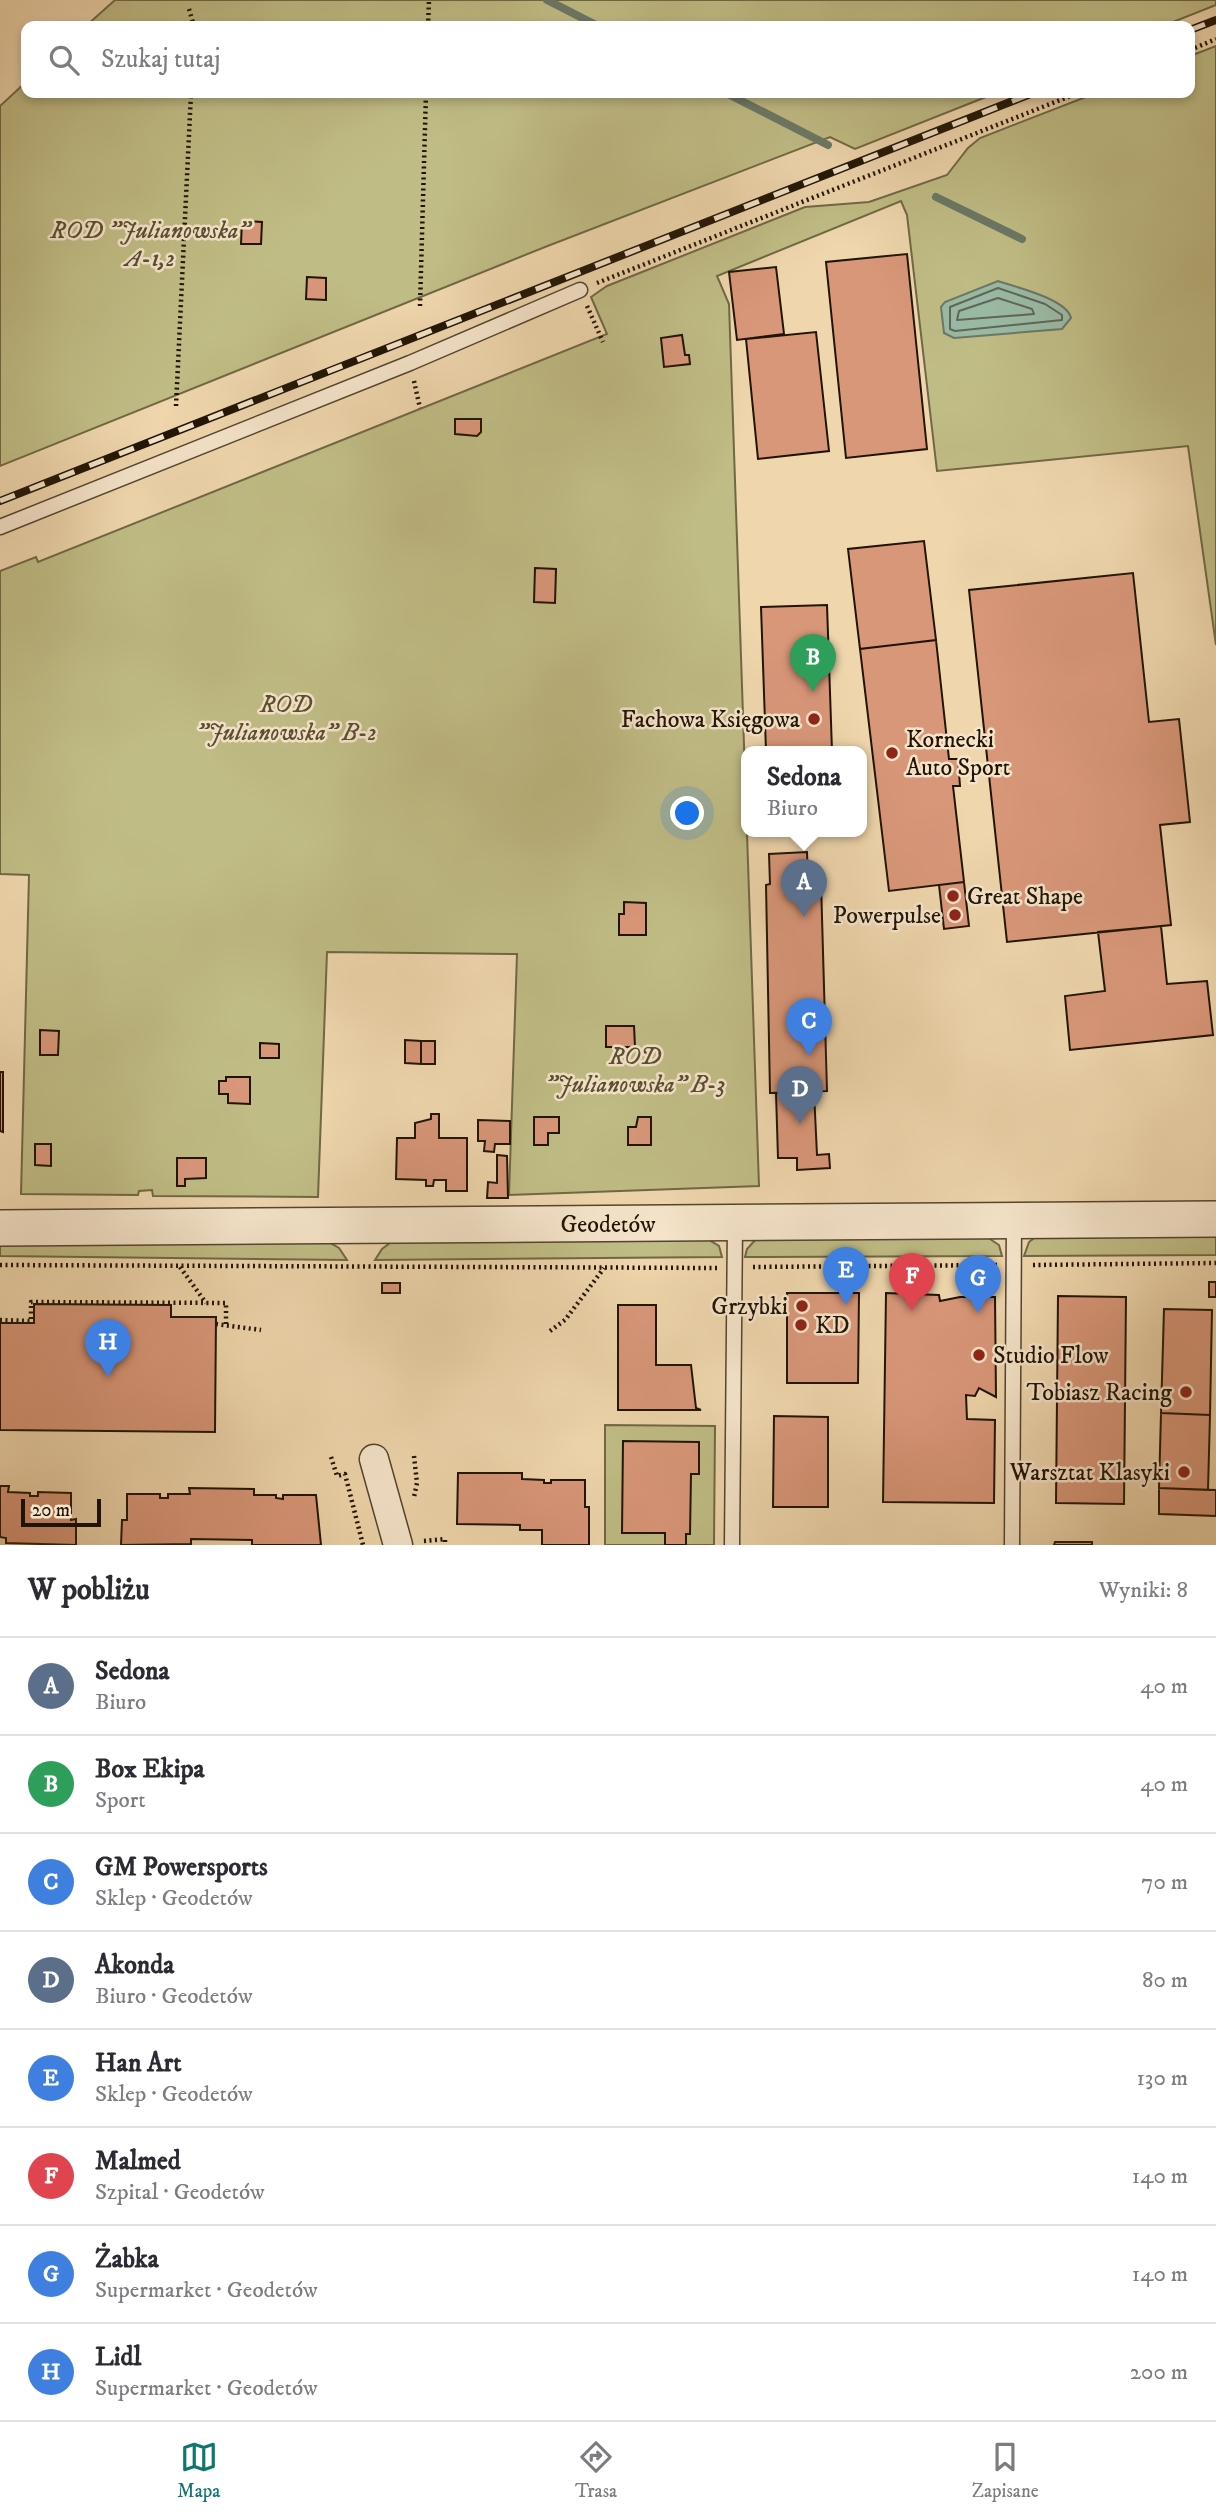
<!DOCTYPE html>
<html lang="pl">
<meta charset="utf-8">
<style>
body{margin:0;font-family:"IM FELL DW Pica",serif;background:#f2f2f3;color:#2b2b33}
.scale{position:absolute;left:21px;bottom:18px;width:80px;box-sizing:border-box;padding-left:7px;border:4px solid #211405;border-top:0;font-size:19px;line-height:24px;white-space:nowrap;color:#211405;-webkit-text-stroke:5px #f5e4ca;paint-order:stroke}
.you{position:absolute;left:688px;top:814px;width:24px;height:24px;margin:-18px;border:5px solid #fff;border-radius:50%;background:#1a73e8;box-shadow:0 0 0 10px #1a73e833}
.badge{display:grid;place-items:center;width:46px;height:46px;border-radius:50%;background:#0f766e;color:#fff;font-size:23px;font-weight:700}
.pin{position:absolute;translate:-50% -58px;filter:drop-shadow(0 2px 4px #0008)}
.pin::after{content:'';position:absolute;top:37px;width:24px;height:21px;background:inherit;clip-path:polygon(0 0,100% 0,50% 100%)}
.popup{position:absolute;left:741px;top:746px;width:126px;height:91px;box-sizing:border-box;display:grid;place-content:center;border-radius:14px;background:#fff;filter:drop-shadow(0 2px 5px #0005);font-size:23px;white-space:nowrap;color:#7c7c81}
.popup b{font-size:26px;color:#2b2b33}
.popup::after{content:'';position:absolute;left:50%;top:100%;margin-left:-14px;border:14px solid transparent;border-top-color:#fff}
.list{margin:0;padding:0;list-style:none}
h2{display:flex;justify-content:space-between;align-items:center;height:91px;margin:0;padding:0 28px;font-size:30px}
h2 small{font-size:23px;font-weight:400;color:#7c7c81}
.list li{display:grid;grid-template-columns:46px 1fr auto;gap:21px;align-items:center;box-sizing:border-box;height:98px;padding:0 28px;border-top:2px solid #e1e1e2}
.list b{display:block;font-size:26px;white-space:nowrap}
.list p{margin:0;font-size:23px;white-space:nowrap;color:#7c7c81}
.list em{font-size:23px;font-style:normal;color:#7c7c81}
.icon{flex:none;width:38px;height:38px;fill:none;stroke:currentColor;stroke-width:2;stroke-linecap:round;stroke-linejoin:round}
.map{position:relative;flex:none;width:1216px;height:1545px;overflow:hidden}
.search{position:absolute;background:#fff;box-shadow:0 4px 10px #0003;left:21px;right:21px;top:21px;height:77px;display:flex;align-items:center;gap:18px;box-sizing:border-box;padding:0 24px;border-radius:14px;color:#7c7c81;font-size:26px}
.sheet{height:875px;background:#fff}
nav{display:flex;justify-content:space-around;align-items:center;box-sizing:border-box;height:98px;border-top:2px solid #e1e1e2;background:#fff;font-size:19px;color:#7c7c81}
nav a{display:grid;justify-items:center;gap:4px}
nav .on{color:#0f766e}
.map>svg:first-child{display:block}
</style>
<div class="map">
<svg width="1216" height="1545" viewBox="0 0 1216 1545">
<rect width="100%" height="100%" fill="#efd6ad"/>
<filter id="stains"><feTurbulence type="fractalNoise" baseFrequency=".00286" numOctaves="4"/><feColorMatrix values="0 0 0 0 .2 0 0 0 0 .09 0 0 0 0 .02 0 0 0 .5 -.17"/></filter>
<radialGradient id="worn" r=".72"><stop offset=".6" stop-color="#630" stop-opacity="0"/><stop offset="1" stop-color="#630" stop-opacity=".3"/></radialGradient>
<path fill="#c0bc85" stroke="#706845" stroke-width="2" d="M115 0H1216V5L1163 26H86Z
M1216 46V645L1188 446 937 471 907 215 901 201 717 276 729 304 759 1186 509 1195 517 954 327 952 318 1197 153 1196 152 1190 139 1191 138 1195 21 1194 29 875 0 874V571L36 557 38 562 607 334 591 297 607 286 805 207 869 202 947 175 968 148 980 138 1096 93H1190V56Z
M26 82V93H996L855 149 830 137 545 247 0 466V106Z
M1216 1233V1255L1024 1256 1029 1242 1037 1236Z
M984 1235 999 1245 1002 1256 745 1257 747 1249 757 1238Z
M704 1237 719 1246 722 1257 375 1260 382 1249 394 1240Z
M0 1240H325L339 1248 347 1260 0 1256Z
M605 1425 715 1426 714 1545H605Z"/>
<path fill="#9abaa6" stroke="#6a7866" stroke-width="2" d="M998 281C1015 287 1067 299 1071 318L1062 329 954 338 944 333 941 307 945 302Z"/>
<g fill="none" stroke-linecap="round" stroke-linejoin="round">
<path stroke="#5e6756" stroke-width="2" d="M998 288 1045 304 1062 315V320L955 331 950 329V307Z
M998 298 1032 309 1034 314 957 320 959 311Z"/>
<path stroke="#6a7866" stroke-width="8" d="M547 0 598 26
M726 93 828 145
M936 197 1022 239"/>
</g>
<path fill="#d9977a" stroke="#211405" stroke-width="2" d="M242 221 262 222 261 244H241Z
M907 254 927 449 846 458 826 262Z
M776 267 784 334 737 340 729 272Z
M307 277 326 278V300L306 299Z
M816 332 829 451 758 459 746 339Z
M682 335 685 355H689L690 364 664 367 661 338Z
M455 419H481V432L477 436 455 434Z
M924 541 936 640 860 649 848 549Z
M535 568 556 569 555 603 534 602Z
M1133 573 1149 722 1179 719 1190 822 1160 825 1171 925 1007 942 969 590Z
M827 605 832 751H766L761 607Z
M936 640 949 759H958L960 786H953L964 882 889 891 860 649Z
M807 852 808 878 821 882 827 1091 770 1093 766 885 770 884 769 854Z
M964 882 969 926 944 929 939 885Z
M624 902 646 903V935H619V914H624Z
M1161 926 1167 984 1207 981 1213 1035 1070 1050 1065 996 1105 991 1098 932Z
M606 1026H634L635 1047H606Z
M40 1030 59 1031 58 1055H40Z
M405 1040 421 1041V1064L405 1063Z
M421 1041H435V1064H421Z
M260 1043 279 1044V1058H260Z
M0 1072H3V1132L0 1131Z
M226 1077H250V1104L228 1103V1094H219V1081H226Z
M814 1092 817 1155 829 1154 830 1168 797 1170V1158H778L776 1093Z
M431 1114H439V1138H467V1191H446V1180H434L433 1186H426V1180L396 1179 397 1138H415V1123L431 1119Z
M534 1117H559V1133H548V1145H534Z
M638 1117H651V1145H628V1127H636Z
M478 1120 510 1121V1144H495L494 1152 484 1151 485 1141H478Z
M35 1144H51V1166L35 1165Z
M497 1155 507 1156 508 1198H487L488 1182 497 1183Z
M177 1158H206V1178L185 1179V1186H177Z
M1209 1282H1216V1297H1209Z
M382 1283H400V1293H382Z
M787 1293H859L858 1383H787Z
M886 1293 939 1295 940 1301 960 1297H995L996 1397 979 1388 975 1396 966 1395 967 1419 995 1420 994 1503 883 1502Z
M1058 1296 1126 1297 1124 1504 1056 1503Z
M34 1304 171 1305V1317H216L215 1432 0 1430V1323H34Z
M618 1305H656V1365H691L696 1408 701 1410H618Z
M1164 1309 1212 1310 1210 1415 1161 1413Z
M1161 1413 1210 1415 1208 1490 1159 1488Z
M774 1416 828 1417V1507H773Z
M623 1441 699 1442V1474H691L690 1534H686V1545H665V1533H622Z
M458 1473H522V1479L544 1480V1483H551V1480H585V1507H589V1545H542V1530H520V1525L457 1524Z
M0 1486H9L8 1492 30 1493V1496H38V1492L71 1493V1520L76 1519V1545L6 1543V1538L0 1537Z
M189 1488 254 1489V1495H276V1498L283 1499V1495H316L321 1545H252V1540L191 1539V1544L121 1545 122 1520H127V1494H160V1498H168V1494H190Z
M1159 1488 1216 1490V1516L1159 1514Z
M1055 1542H1092V1545H1054Z"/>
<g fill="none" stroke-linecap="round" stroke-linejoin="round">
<g stroke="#54442f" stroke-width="17">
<path id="service" d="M0 527 410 363 580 290
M732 1545 735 1224
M1012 1545 1014 1222"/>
</g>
<g stroke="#54442f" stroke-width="31">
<path id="minor" d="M374 1459 398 1545"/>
</g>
<g stroke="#54442f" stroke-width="38">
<path id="tertiary" d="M0 1228 1216 1219"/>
</g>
<path stroke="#211405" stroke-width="4.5" stroke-dasharray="2 3.5" stroke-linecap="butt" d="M189 9 194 26
M428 26 429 0
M1190 50 1216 39
M597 283 1078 93
M420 306 426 93
M587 306 603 342
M414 381 420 408
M176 406 191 93
M0 1265 717 1268
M1033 1265 1216 1263
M180 1267 206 1303
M753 1267 997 1265
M0 1320 31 1321V1302L226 1303V1324
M216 1324 261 1330
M550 1331 565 1320 604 1268
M414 1456 417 1483 414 1497
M331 1457 337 1476 345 1474 363 1545
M424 1541 445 1539V1545"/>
<use href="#service" stroke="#f5e4ca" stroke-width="14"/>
<use href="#minor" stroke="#f5e4ca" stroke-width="28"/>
<use href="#tertiary" stroke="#f5e4ca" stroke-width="35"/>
<g stroke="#211405" stroke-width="8">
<path id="rail" d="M1190 30 1216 20
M0 501 1033 93"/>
</g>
<use href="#rail" stroke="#f5e4ca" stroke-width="5" stroke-dasharray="16" stroke-linecap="butt"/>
</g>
<g fill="#8f2418" stroke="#f5e4ca" stroke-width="2.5">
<circle cx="814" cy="719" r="7"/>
<circle cx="892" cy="753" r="7"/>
<circle cx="953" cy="896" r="7"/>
<circle cx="955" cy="915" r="7"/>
<circle cx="802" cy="1306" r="7"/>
<circle cx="801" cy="1325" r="7"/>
<circle cx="979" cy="1355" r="7"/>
<circle cx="1186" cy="1392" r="7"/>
<circle cx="1184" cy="1472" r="7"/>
</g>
<g text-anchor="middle" stroke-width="5" stroke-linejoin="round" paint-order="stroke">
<g font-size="24" font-style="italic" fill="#594f32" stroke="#f5e4ca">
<text x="150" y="238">ROD "Julianowska"<tspan x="150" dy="28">A-1,2</tspan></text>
<text x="286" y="712">ROD<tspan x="286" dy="28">"Julianowska" B-2</tspan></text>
<text x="635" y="1064">ROD<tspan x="635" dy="28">"Julianowska" B-3</tspan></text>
</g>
<g font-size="24" fill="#211405" stroke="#f5e4ca" text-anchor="end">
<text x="800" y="727">Fachowa Księgowa</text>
<text x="906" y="747" text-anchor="start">Kornecki<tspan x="906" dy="28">Auto Sport</tspan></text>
<text x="967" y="904" text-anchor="start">Great Shape</text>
<text x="941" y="923">Powerpulse</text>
<text x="788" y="1314">Grzybki</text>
<text x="815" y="1333" text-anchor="start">KD</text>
<text x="993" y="1363" text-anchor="start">Studio Flow</text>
<text x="1172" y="1400">Tobiasz Racing</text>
<text x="1170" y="1480">Warsztat Klasyki</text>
</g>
<g font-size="24" fill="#211405" stroke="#f5e4ca">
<text x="608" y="1232">Geodetów</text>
</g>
</g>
<rect width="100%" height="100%" filter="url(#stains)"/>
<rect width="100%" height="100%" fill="url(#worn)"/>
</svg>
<div class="scale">20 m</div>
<div class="you"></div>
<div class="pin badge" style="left:804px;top:917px;background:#5c6f8a">A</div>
<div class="popup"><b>Sedona</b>Biuro</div>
<div class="pin badge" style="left:813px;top:692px;background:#2e9e5b">B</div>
<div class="pin badge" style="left:809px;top:1056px;background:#3f7fe0">C</div>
<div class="pin badge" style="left:800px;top:1124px;background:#5c6f8a">D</div>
<div class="pin badge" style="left:846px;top:1305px;background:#3f7fe0">E</div>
<div class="pin badge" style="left:912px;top:1311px;background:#e0444e">F</div>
<div class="pin badge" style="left:978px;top:1313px;background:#3f7fe0">G</div>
<div class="pin badge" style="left:108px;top:1377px;background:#3f7fe0">H</div>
<div class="search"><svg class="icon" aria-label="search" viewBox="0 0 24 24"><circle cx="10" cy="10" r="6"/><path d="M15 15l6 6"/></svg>Szukaj tutaj</div>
</div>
<section class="sheet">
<h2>W pobliżu<small>Wyniki: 8</small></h2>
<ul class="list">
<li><span class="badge" style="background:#5c6f8a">A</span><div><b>Sedona</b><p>Biuro</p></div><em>40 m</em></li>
<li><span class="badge" style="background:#2e9e5b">B</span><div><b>Box Ekipa</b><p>Sport</p></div><em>40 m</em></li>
<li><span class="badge" style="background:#3f7fe0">C</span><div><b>GM Powersports</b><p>Sklep · Geodetów</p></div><em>70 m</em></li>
<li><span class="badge" style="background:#5c6f8a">D</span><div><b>Akonda</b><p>Biuro · Geodetów</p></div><em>80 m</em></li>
<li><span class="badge" style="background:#3f7fe0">E</span><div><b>Han Art</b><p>Sklep · Geodetów</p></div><em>130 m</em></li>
<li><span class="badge" style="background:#e0444e">F</span><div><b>Malmed</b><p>Szpital · Geodetów</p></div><em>140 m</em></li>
<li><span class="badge" style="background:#3f7fe0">G</span><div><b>Żabka</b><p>Supermarket · Geodetów</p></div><em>140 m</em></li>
<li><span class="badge" style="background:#3f7fe0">H</span><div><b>Lidl</b><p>Supermarket · Geodetów</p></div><em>200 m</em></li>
</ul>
</section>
<nav>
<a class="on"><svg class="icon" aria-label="map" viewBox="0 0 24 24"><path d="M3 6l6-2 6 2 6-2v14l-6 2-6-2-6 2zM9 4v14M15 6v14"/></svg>Mapa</a>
<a><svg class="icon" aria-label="directions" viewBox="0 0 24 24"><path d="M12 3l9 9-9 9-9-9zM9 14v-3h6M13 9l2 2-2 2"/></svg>Trasa</a>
<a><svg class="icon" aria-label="saved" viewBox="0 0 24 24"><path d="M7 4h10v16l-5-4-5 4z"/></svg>Zapisane</a>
</nav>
